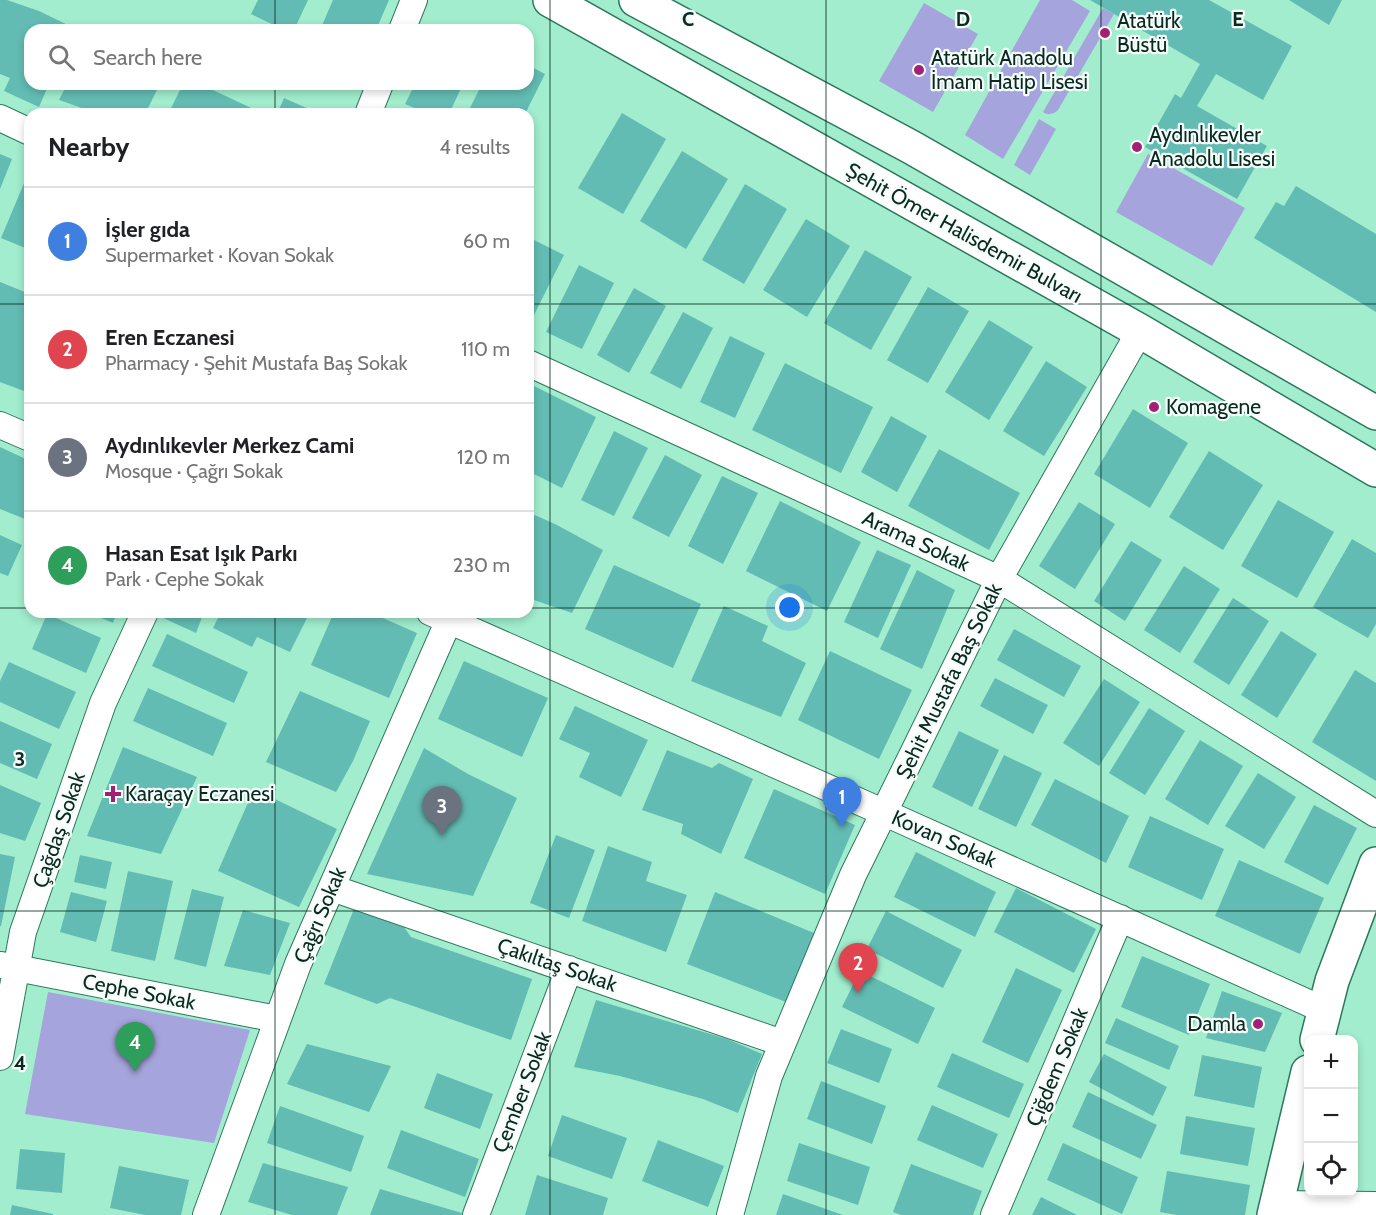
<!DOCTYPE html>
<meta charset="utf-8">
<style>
body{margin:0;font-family:Cabin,sans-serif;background:#f6f6f6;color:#202124}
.controls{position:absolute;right:18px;bottom:18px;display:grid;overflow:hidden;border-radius:12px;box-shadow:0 3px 9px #0003}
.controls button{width:54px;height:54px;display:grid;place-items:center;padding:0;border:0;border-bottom:2px solid #e0e0e0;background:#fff;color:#202124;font:30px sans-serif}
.you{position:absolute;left:790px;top:608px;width:21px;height:21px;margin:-15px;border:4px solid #fff;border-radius:50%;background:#1a73e8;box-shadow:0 0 0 9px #1a73e833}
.badge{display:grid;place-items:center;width:39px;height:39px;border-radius:50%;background:#d93025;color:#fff;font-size:20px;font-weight:700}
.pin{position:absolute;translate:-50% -50px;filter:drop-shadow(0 2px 3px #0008)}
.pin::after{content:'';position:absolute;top:32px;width:21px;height:18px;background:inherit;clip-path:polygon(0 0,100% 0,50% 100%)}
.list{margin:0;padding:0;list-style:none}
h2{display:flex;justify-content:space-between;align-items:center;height:78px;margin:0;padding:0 24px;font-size:26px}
h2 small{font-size:20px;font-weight:400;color:#757577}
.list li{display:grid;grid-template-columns:39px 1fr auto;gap:18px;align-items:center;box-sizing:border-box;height:108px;padding:0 24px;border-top:2px solid #e0e0e0}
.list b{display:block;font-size:22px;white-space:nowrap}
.list p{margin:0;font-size:20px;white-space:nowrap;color:#757577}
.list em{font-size:20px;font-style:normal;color:#757577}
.icon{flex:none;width:33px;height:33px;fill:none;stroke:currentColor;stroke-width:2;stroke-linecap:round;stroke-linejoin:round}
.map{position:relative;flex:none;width:1376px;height:1215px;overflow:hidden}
.search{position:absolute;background:#fff;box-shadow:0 3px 9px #0003;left:24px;top:24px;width:510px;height:66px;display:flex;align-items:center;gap:15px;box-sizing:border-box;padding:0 21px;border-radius:18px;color:#757577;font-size:22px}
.panel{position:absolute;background:#fff;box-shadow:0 3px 9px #0003;left:24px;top:108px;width:510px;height:510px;border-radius:18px}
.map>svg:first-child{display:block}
</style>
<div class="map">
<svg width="1376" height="1215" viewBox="0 0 1376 1215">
<rect width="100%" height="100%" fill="#a1edcd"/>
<path fill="#a6a4dc" d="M1040 0H1072L1090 11 1003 159 965 135Z
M924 3 978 34 933 112 879 81Z
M1103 8 1114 14 1058 110C1054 114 1048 116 1043 112Z
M1039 119 1056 129 1030 175 1014 165Z
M1148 154 1245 208 1212 266 1116 212Z
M48 992 250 1030 214 1143 25 1114Z"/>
<path fill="#63bcb3" d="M0 0H7L39 11 74 28 73 30H30V84H49L39 107 4 91 10 78 0 74Z
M258 0H308L294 30H284L251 14Z
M333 0H389L376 30H320Z
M1090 0H1209L1292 46 1263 100 1216 74 1197 106 1267 146 1237 199 1145 147 1175 94 1181 98 1200 64Z
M1289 0H1342L1329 25Z
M528 65 545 74 525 114H467L482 84H528Z
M67 84H160L145 114H99L59 100Z
M183 84H200L260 112 259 114H168Z
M415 84H463L449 114H428L405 104Z
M284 98 320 114H277Z
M622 113 666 139 623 214 578 188Z
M682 151 728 179 686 249 640 221Z
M0 154 12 159 0 189Z
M30 169V250L1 238Z
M745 184 787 209 744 284 702 260Z
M1296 186 1376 234V312L1254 238 1276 202 1284 206Z
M806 219 850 246 807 317 763 290Z
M532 239 564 255 528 327V246Z
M865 250 912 277 871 350 824 323Z
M579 265 614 283 582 349 546 332Z
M0 282 30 294V375L24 391 0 382Z
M928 287 969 311 928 383 887 360Z
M634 288 666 306 629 373 597 355Z
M683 312 713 328 681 389 650 373Z
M989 320 1033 347 989 420 945 392Z
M730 336 765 353 735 418 700 402Z
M1046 361 1087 387 1044 456 1003 431Z
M785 363 873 407 841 473 752 430Z
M528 383 596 417 562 488 528 471Z
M1133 409 1188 443 1150 508 1094 474Z
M891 416 927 436 897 492 861 472Z
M614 431 648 448 614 516 581 500Z
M0 447 30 461V521L0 509Z
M939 449 1020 493 989 550 908 506Z
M1209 451 1263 485 1223 550 1169 517Z
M665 455 702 475 669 537 632 518Z
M722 476 758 493 723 564 688 546Z
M1278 500 1334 532 1297 598 1241 566Z
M780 501 861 542 827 611 746 571Z
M1079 502 1115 524 1075 589 1039 566Z
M528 512 555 524 603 550 572 613 528 598Z
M0 535 22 545 8 576 0 573Z
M1352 539 1376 553V624L1368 638 1313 607Z
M1131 541 1162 560 1125 621 1094 601Z
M877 550 911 565 878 638 844 622Z
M614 565 701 604 673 668 585 629Z
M1184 566 1220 589 1180 653 1144 630Z
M917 570 955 590 922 669 880 649Z
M1233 598 1269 621 1229 685 1193 662Z
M724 606 768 626 762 641 806 663 781 717 691 681Z
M87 612H117L113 623Z
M163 612H204L196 633 161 617Z
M221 612H310L290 652 257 637 252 647 213 628Z
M334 612H369L417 633 389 698 311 665Z
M47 614 101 638 86 673 32 649Z
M1014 629 1081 666 1064 697 997 660Z
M1281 631 1317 654 1277 718 1241 695Z
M167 634 248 672 234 703 152 666Z
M830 651 912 690 879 759 798 720Z
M464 661 548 698 522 757 438 719Z
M9 662 76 692 59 729 0 702V681Z
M1355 670 1376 683V781L1312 742Z
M995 678 1048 705 1033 734 980 706Z
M1104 679 1140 702 1099 766 1063 743Z
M148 688 227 723 213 756 133 721Z
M300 691 370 721 353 761 336 792 266 762Z
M575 706 648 740 621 797 579 777 590 753 559 739Z
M1149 708 1185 731 1145 795 1109 773Z
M0 721 52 744 37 779 0 763Z
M959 731 999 750 972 807 932 787Z
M1200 740 1243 766 1208 825 1165 799Z
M123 747 197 777 161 854 87 836Z
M424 748 468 774 517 798 473 896 367 874Z
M667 750 712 768 719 763 753 779 721 854 681 834 683 824 642 810Z
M1004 755 1042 773 1016 827 978 809Z
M1258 773 1296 797 1264 849 1225 826Z
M1055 779 1129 816 1106 863 1031 825Z
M0 785 41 803 25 841 0 833Z
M254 789 337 829 299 907 218 871Z
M774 789 855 825 825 894 744 858Z
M1314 805 1357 828 1328 885 1284 862Z
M1150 816 1224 849 1202 900 1128 867Z
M556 835 595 850 569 918 530 903Z
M608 846 652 862 646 881 687 895 666 952 582 921Z
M916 852 996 892 975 937 894 897Z
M0 854 15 857 1 926H0Z
M80 855 112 862 106 889 74 882Z
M1239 860 1324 898 1300 954 1215 916Z
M128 871 173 881 155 961 111 951Z
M1016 888 1096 929 1074 973 994 932Z
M192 889 224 897 206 967 174 959Z
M71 892 107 901 96 942 60 932Z
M715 892 814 933 786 1002 687 964Z
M354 909 404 927 411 937 532 979 511 1040 390 998 377 1004 324 984Z
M243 910 290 923 270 975 224 966Z
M886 911 962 950 943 988 867 949Z
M1142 956 1210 984 1189 1035 1121 1007Z
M1016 968 1062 990 1028 1063 982 1042Z
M860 971 935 1008 918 1044 842 1007Z
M1222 991 1282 1013 1265 1052 1206 1038Z
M596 1000 727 1039 762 1054 738 1113 703 1099 620 1076 574 1067Z
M1116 1018 1179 1046 1169 1070 1105 1043Z
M841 1029 892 1049 879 1083 827 1063Z
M307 1044 391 1066 369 1112 287 1084Z
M952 1053 1024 1084 1009 1118 937 1087Z
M1104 1054 1167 1087 1153 1116 1089 1082Z
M1202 1055 1262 1067 1254 1108 1194 1096Z
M437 1073 493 1094 480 1129 424 1108Z
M821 1081 886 1106 872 1144 807 1119Z
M1088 1092 1157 1125 1141 1159 1072 1127Z
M932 1105 998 1134 983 1168 917 1140Z
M280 1106 364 1136 351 1172 267 1143Z
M562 1115 627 1138 612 1179 548 1156Z
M1186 1116 1255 1128 1248 1166 1180 1154Z
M401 1130 479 1159 465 1197 387 1168Z
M658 1140 724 1166 708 1207 642 1181Z
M799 1143 870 1167 858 1205 787 1181Z
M1063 1143 1138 1177 1122 1214 1047 1180Z
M20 1149 65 1153 62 1193 16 1189Z
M263 1163 348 1187 337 1215H292L248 1202Z
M911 1164 982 1191 973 1215H901L893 1212Z
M119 1166 189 1180 181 1215H145L110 1208Z
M1167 1171 1250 1185 1245 1215H1177L1160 1212Z
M537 1175 608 1198 603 1215H525Z
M380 1189 462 1213 461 1215H370Z
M783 1194 843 1215H776Z
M1041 1197 1077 1215H1032Z
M12 1205 53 1214V1215H10Z"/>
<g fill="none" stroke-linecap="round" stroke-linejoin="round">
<g stroke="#2c795e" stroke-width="28">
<path id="minor" d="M402 30 414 0
M368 114 380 84
M0 118 30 132
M528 363 999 579 1376 814
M0 425 30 438
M430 612 885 813 1324 1010
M332 888 782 1043
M1 965 277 1019
M0 1057 23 932 103 703 145 612
M1275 1204 1376 1205
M206 1215 298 964 449 620
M476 1215 569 969
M730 1215 769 1076 853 875 999 579 1140 331
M994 1215 1120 918"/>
</g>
<g stroke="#2c795e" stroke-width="36">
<path id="secondary" d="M1317 1040 1332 981 1376 864
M1274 1215 1308 1072"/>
</g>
<g stroke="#2c795e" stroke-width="36">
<path id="trunk" d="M550 0 1140 331 1376 470
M636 0 911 147 1376 413"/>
</g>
<use href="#minor" stroke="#fff" stroke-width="26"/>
<use href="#secondary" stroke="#fff" stroke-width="33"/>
<use href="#trunk" stroke="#fff" stroke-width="33"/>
</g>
<path fill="none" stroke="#092a1f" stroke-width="1.5" stroke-opacity="0.55" d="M275 0V30M550 0V1215M826 0V1215M1101 0V1215M275 84V114M0 304H30M528 304H1376M0 608H30M528 608H1376M275 612V1215M0 911H1376"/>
<g fill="#a12274" stroke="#f6fdfa" stroke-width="2">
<circle cx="1105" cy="33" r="6"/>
<circle cx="919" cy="70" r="6"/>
<circle cx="1137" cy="147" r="6"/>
<circle cx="1154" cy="407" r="6"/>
<path d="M110 785h6v6h6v6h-6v6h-6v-6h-6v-6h6z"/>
<circle cx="1258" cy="1024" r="6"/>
</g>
<g text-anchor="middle" stroke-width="4.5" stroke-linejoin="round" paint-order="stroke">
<g font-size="21" fill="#092a1f" stroke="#f6fdfa" text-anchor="start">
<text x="1117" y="28">Atatürk<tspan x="1117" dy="24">Büstü</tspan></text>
<text x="931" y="65">Atatürk Anadolu<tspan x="931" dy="24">İmam Hatip Lisesi</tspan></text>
<text x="1149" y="142">Aydınlıkevler<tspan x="1149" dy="24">Anadolu Lisesi</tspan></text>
<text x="1166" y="414">Komagene</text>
<text x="125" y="801">Karaçay Eczanesi</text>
<text x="1246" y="1031" text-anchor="end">Damla</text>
</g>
<g font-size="21" fill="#092a1f" stroke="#f6fdfa">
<text transform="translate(964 233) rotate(29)" y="7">Şehit Ömer Halisdemir Bulvarı</text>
<text transform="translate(916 541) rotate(25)" y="7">Arama Sokak</text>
<text transform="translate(949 681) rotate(-64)" y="7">Şehit Mustafa Baş Sokak</text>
<text transform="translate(59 830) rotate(-71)" y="7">Çağdaş Sokak</text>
<text transform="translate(944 839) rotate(24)" y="7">Kovan Sokak</text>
<text transform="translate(320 915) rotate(-67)" y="7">Çağrı Sokak</text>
<text transform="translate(557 965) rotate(19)" y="7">Çakıltaş Sokak</text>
<text transform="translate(139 992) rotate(11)" y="7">Cephe Sokak</text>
<text transform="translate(1057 1067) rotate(-67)" y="7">Çiğdem Sokak</text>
<text transform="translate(522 1092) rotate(-69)" y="7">Çember Sokak</text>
</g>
</g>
<g font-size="20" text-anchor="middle" font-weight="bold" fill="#092a1f" stroke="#f6fdfa" stroke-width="4.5" stroke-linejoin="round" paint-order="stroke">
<text x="688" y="26">C</text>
<text x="963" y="26">D</text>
<text x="1238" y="26">E</text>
<text x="20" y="766">3</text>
<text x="20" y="1070">4</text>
</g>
</svg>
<div class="controls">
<button>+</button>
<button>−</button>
<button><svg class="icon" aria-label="locate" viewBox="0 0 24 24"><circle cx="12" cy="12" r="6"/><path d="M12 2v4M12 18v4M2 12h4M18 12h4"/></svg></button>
</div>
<div class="you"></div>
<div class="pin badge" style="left:842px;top:827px;background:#3f7fe0">1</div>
<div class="pin badge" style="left:858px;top:993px;background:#e0444e">2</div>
<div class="pin badge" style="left:442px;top:836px;background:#6b7280">3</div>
<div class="pin badge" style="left:135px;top:1072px;background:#2e9e5b">4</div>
<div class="search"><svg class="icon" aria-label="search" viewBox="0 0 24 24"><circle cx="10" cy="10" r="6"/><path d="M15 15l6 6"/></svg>Search here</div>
<section class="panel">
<h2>Nearby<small>4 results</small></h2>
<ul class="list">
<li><span class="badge" style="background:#3f7fe0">1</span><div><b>İşler gıda</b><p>Supermarket · Kovan Sokak</p></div><em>60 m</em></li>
<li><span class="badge" style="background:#e0444e">2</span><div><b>Eren Eczanesi</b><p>Pharmacy · Şehit Mustafa Baş Sokak</p></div><em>110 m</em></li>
<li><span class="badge" style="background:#6b7280">3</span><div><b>Aydınlıkevler Merkez Cami</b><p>Mosque · Çağrı Sokak</p></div><em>120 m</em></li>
<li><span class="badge" style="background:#2e9e5b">4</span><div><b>Hasan Esat Işık Parkı</b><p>Park · Cephe Sokak</p></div><em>230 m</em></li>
</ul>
</section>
</div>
